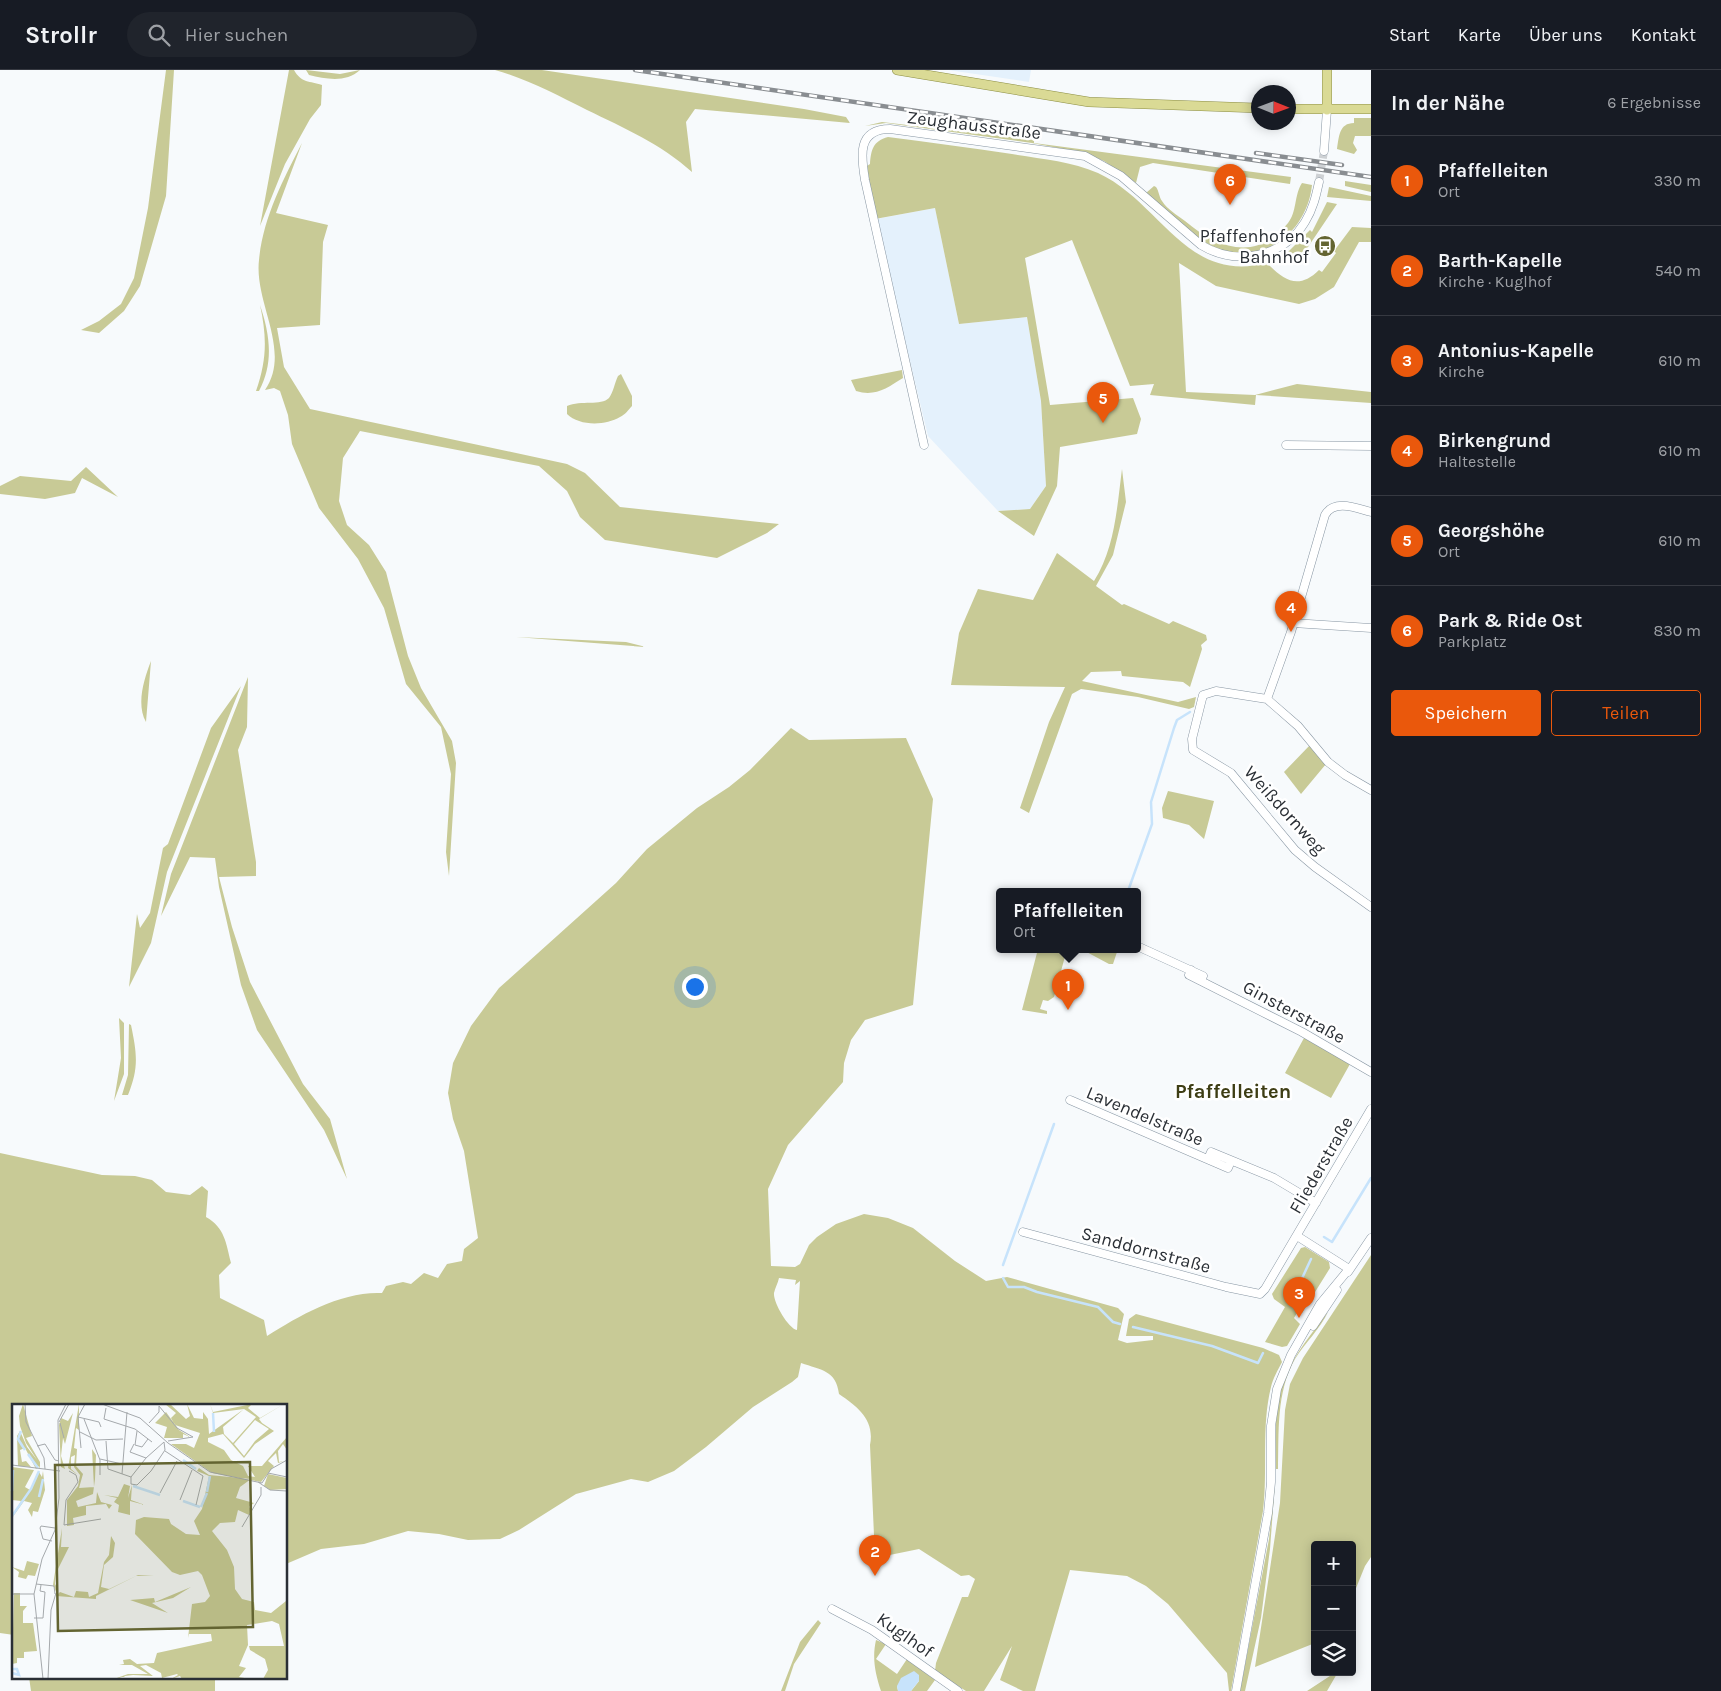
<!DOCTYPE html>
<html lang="de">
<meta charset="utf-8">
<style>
body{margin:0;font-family:Karla,sans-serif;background:#20242c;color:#f1f3f6}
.controls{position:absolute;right:15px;bottom:15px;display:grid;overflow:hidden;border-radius:5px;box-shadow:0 2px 12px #0003}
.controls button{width:45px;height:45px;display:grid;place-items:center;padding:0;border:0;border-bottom:1px solid #363941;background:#171b24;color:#f1f3f6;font:25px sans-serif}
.compass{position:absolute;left:1251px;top:15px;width:45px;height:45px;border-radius:50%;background:#171b24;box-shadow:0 2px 12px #0003;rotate:91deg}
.you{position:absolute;left:694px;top:916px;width:18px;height:18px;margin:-12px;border:4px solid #fff;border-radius:50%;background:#1a73e8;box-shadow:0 0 0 8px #1a73e833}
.badge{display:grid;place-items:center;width:32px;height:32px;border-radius:50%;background:#ea580c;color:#fff;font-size:16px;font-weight:700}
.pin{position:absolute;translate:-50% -41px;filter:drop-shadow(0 1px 2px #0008)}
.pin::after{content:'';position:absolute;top:26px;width:18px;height:15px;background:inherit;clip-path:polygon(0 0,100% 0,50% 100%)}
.popup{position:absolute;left:996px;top:818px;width:145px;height:65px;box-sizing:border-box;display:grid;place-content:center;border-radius:5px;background:#171b24;filter:drop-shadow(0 1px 4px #0005);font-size:16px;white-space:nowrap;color:#9ea1a6}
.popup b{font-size:19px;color:#f1f3f6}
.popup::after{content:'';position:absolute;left:50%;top:100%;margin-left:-10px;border:10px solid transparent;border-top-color:#171b24}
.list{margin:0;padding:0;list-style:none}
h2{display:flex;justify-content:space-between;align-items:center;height:65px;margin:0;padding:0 20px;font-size:21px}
h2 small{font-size:16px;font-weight:400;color:#9ea1a6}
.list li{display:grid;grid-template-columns:32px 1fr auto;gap:15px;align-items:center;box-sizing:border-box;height:90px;padding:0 20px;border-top:1px solid #363941}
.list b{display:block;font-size:19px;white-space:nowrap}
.list p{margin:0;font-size:16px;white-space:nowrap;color:#9ea1a6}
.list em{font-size:16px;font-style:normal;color:#9ea1a6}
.actions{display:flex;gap:10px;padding:15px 20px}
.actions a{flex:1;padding:11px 0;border:1px solid #ea580c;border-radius:5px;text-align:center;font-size:18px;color:#ea580c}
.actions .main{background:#ea580c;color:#fff}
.icon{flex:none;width:28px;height:28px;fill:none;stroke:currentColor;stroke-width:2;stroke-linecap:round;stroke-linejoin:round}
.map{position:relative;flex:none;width:1371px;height:1621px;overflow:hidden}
header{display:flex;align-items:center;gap:30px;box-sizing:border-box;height:70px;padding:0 25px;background:#171b24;border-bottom:1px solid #363941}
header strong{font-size:24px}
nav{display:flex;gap:28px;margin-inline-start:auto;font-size:18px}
.search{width:350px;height:45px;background:#20242c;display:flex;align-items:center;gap:12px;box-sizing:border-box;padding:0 18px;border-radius:28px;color:#9ea1a6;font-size:19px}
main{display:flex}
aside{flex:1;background:#171b24}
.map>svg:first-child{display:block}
</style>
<header>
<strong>Strollr</strong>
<div class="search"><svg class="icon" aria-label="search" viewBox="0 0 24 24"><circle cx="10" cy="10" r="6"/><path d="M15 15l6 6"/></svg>Hier suchen</div>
<nav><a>Start</a><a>Karte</a><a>Über uns</a><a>Kontakt</a></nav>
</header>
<main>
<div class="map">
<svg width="1371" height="1621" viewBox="0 0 1371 1621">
<rect width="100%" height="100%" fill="#f7fafc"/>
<path fill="#e4f1fc" d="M948 0H1031L1029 12Z
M935 138 959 254 1027 247 1041 331 1046 416 1030 439 998 441 928 366 876 149Z"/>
<path fill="#c8ca96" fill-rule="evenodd" d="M166 0H174L166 126 140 216 124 241 99 263 81 260 99 251 121 234 134 208 148 138Z
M289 0H294C301 13 310 11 322 15L321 35 310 49 285 94 260 156Z
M306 0 340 4 360 0C346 13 326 9 309 5Z
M495 0H542L804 39 846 47 850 53 695 39 686 52 692 102C661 74 624 58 587 40 557 25 527 9 495 0Z
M1354 48H1371V66H1355L1353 73 1357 80 1354 84 1337 79C1339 67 1339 53 1354 53Z
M882 52 1034 70V73L1291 107 1290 114 1153 93 1140 97 1136 113 1104 91 1084 83 1032 73 886 53 865 56Z
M888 67C929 72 971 78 1012 84 1041 89 1071 91 1098 103 1161 132 1185 214 1267 193 1284 211 1299 220 1319 200L1322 202 1336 183 1334 181 1352 157 1371 158V172H1359L1334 217 1315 229 1299 234 1216 216 1179 193 1186 322 1255 325 1297 314 1371 322V333L1256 325 1255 335 1150 325 1154 314 1130 316 1072 170 1025 188 1050 335 1133 328 1141 349 1137 364 1060 377 1057 416 1034 466 998 441 1030 439 1046 416 1041 331 1027 247 959 254 935 138 875 149 867 96 870 94C871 80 873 71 888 67Z
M302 73 276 143 328 155 323 172 320 255 277 258 284 297 310 339 567 394 585 403 620 437 779 454 767 463 717 488 605 470 580 447 567 421 539 396 360 361 343 388 339 431 347 455 369 475 386 502 408 586 421 618 452 671 456 693 449 806 446 782 451 704 441 657 406 614 384 538 358 489 319 438 292 374 288 345 280 321 274 318 265 320C292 280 254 233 259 190 263 148 283 110 302 73Z
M1345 111 1371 115V122L1345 116Z
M1302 113 1312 115C1307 164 1259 200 1212 176 1189 165 1165 139 1146 123L1154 116 1156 117C1159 121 1159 127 1162 131 1167 139 1177 145 1185 151 1218 179 1257 192 1288 153 1297 142 1294 125 1302 113Z
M1329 117 1371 126V131L1327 127Z
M1327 132 1337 134 1308 177 1304 185 1306 187 1299 194 1288 192 1286 184 1310 160 1312 162Z
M260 235C270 265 274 292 259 321H256C267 290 267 267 260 235Z
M902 300 903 308C887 318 875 327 856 321L851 310Z
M621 304 632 326V336C629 339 625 345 620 347 605 356 579 356 567 344V336C581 330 601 336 609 328 613 323 615 312 618 306Z
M86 397 118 427 82 408 75 423 45 429 0 424V416L20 406 71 411Z
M1122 399 1126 432 1113 485 1096 516 1122 535 1124 534 1169 554 1173 551 1206 565 1207 570 1201 575 1202 579 1190 617 1183 612 1122 606 1121 601 1091 602 1082 611 1178 632 1196 627 1194 637 1189 639 1138 627 1081 619 1072 624 1029 743 1020 738 1049 652 1065 617 951 615 959 563 978 519 1033 530 1057 483 1094 511C1115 478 1117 437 1122 399Z
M516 567 626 572 646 577Z
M151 591 146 652C136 634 144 609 151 591Z
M248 607 247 657 238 680 256 792V806L219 807 232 857 250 912 303 1014 330 1049 347 1109 324 1060 257 960 241 915 219 817 215 788 190 787 161 846 171 804Z
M241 616 167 802 151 873 129 917 137 844 140 858 150 843 163 778 168 774 211 658Z
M791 658 809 670 906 668 933 729 913 935 865 950 851 970 844 993 843 1012 788 1075 768 1119 771 1196 795 1197 800 1194 809 1175 817 1167 836 1154 864 1144 888 1148 913 1158 955 1191 986 1211 1007 1207 1118 1238 1124 1244 1118 1270 1127 1273 1153 1270V1266H1126L1129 1249 1136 1244 1263 1278 1279 1285 1282 1292C1278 1300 1273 1308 1271 1317 1261 1357 1268 1400 1263 1441L1231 1621H1229L1227 1603 1168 1534 1146 1516 1127 1506 1070 1500 1035 1621H1023L1000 1610 1012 1576 984 1621H966L935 1601 936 1593 962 1527H968L975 1509 969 1505 961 1506 919 1479 875 1488 870 1375C875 1350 858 1337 839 1324 836 1300 821 1300 801 1293L798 1307 792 1312 753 1337 706 1377 674 1401 648 1412 631 1409 576 1424 519 1460 500 1469 468 1470 439 1464 408 1461 364 1474 321 1479 286 1494V1335H14V1565L0 1563V1083L102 1105 135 1106 152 1110 166 1122 190 1125 202 1116 208 1121 206 1147C225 1158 226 1173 231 1193L219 1205 220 1228 264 1250 267 1266C300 1245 342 1221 382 1223L386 1216 403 1212 411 1214 424 1203 438 1208 447 1194 462 1191 464 1179 478 1168 464 1081 453 1049 448 1023 453 993 471 956 499 918 616 813 647 779 697 738 729 717 750 700ZM779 1208 796 1210 795 1215 800 1211 797 1260C788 1258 773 1232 774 1223 775 1218 778 1213 779 1208Z
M1310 675 1326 694 1301 724 1284 702Z
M1168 721 1214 731 1204 769 1189 755 1163 748 1162 738Z
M1038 879H1067L1054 927 1048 931 1043 930 1040 939 1047 941V944L1022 940Z
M1081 879H1118L1113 894H1109Z
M119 948 124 953V1004L114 1031 121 988Z
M129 954 131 955C137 984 139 998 128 1025H122L128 1005Z
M1304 968 1350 994 1331 1028 1285 1003Z
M1305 1177 1329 1192 1330 1198 1302 1243H1297L1294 1248 1300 1254 1287 1276 1282 1277 1265 1272 1285 1237 1274 1229 1272 1224 1301 1178Z
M1371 1185V1487L1365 1496 1352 1528V1475H1315V1573L1255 1597 1280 1433 1285 1340 1290 1314 1303 1288Z
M1328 1242C1320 1259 1305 1273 1295 1289 1276 1322 1279 1363 1278 1399H1276C1276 1369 1273 1336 1285 1307 1295 1283 1313 1262 1328 1242Z
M1275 1412 1270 1479 1261 1548 1245 1621H1240L1269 1469Z
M818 1550 821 1553 794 1594 785 1621H781L800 1572Z
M876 1570 886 1574 876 1589 897 1604 907 1589 935 1610 927 1621H911L919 1611 897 1616 898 1621H881C875 1603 872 1588 876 1570Z
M1336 1602H1338L1327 1621H1307Z
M29 1607H215V1621H31Z"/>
<path fill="#c7e3fb" d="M914 1601 919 1605V1611L911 1621H898L897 1616 901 1608Z"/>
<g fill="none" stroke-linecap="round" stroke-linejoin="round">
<path stroke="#c7e3fb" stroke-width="2.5" d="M1128 821 1152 754 1151 732 1174 658 1177 650 1190 642
M1324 1167 1332 1172 1371 1108
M1003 1195 1054 1054
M1003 1208 1008 1217H1024L1037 1222 1098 1237 1113 1252 1120 1254
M1291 1232 1311 1189
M1133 1257 1212 1276 1258 1293 1263 1283"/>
<path stroke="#ced1d4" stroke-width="8" stroke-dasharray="8 4" stroke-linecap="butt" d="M1319 112 1324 81"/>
<g stroke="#8896a3" stroke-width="9">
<path id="minor" d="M1324 81 1327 40
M924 375 865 110C861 86 857 59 890 59L1085 86 1121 106 1201 175C1236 196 1283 188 1305 152 1313 139 1316 126 1319 112
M1286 375 1371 376
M1293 553 1371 558
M1267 629 1291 562 1325 445C1334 429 1356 438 1371 442
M1371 720 1345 705 1328 692 1298 656 1267 629 1216 621 1203 625 1192 669 1193 680 1231 703 1295 780 1315 797 1371 837
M1137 876 1203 906 1201 911
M1191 900 1189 905 1302 962 1371 1002
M1070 1030 1228 1098 1231 1091
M1208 1089 1211 1082 1274 1108 1316 1133
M1023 1162 1226 1217 1260 1224 1265 1219 1371 1039
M1297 1166 1349 1199
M1348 1202 1371 1168
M1313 1256 1337 1220
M832 1539 872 1560 958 1621
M1236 1621 1268 1443 1271 1412V1356L1277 1319 1291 1285 1320 1234 1349 1199"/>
</g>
<g stroke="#8c8e45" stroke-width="10">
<path id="major" d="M897 0 1089 32 1258 38
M1288 39H1371
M1327 40V0"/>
</g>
<use href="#minor" stroke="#fff" stroke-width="8"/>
<use href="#major" stroke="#dada95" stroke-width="9"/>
<g stroke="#898d91" stroke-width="4.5">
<path id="rail" d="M635 0 1371 107
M1256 83 1342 95"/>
</g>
<use href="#rail" stroke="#fff" stroke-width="2.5" stroke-dasharray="8" stroke-linecap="butt"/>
</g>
<defs>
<g id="bus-disc" transform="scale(1.125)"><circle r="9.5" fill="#636431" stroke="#fff"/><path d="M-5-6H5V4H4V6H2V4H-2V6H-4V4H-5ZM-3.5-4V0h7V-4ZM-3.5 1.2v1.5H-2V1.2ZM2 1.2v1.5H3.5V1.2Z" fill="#fff"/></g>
</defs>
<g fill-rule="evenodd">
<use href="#bus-disc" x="1325" y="176"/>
</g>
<g text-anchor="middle" stroke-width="5" stroke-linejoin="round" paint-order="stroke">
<g font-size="18" fill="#2a2f35" stroke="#fff">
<text transform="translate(974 55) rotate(7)" y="6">Zeughausstraße</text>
<text transform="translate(1285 740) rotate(48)" y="6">Weißdornweg</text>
<text transform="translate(1294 942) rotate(28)" y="6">Ginsterstraße</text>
<text transform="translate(1145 1046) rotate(23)" y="6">Lavendelstraße</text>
<text transform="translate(1321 1095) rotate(-60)" y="6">Fliederstraße</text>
<text transform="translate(1146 1180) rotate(15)" y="6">Sanddornstraße</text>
<text transform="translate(905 1565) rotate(35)" y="6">Kuglhof</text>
</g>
<g font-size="18" fill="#2a2f35" stroke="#fff" text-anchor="end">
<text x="1309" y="172">Pfaffenhofen,<tspan x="1309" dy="21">Bahnhof</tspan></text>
</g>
<g font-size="20" font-weight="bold" fill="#3e3e15" stroke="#fff">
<text x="1233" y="1028">Pfaffelleiten</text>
</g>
</g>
<g transform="translate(12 1334)">
<rect width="275" height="275" fill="#f7fafc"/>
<path d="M11 0 20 32 14 34 28 58V65L27 62 24 65 13 44 8 46 10 58 14 57 19 63 6 62 5 32 8 27 15 43 25 56 14 39 8 22 7 12ZM67 0V26L64 24 62 44 65 45 64 62 71 70 67 84 82 83 80 45 84 51 83 75 81 90 64 97 66 103 84 99 85 88 89 98 100 101 97 105 94 100 74 102V111L61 114 62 121 55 122V96L66 82 68 71 62 63 63 51 59 53V65L66 71 56 64ZM153 0H158L174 15 178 12 175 0 182 14 191 15V8L196 15 197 30 232 5 201 9 198 0 201 8 240 0 236 4 248 14 272 0 247 15 250 19 275 3 250 19 262 27 243 40 232 54 211 30 196 34V38L212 46 219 56 231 62 236 72 243 73 236 62H250L275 33V46L271 40 266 47 267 58 272 57 266 59 264 49 256 57 262 62 249 78 200 69 159 40H174L182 44 188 29 163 21 159 14 164 9ZM232 5 244 13 221 39 212 30 211 23ZM243 16 257 25 243 37 232 52 222 40ZM154 8 167 26 178 33 171 30V34H152L155 23 143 19ZM61 9 53 40 51 34 49 52 53 65 49 63 47 21 49 14 56 17ZM0 63 22 66 13 83 18 86 27 68 30 73 31 67 33 86 26 108 21 107 20 113 16 106 20 99 12 97 0 114 9 97 0 96ZM187 64 197 71 239 75 228 83 224 94 242 99 237 103 240 105 237 111 226 106 223 118 208 119 200 127 215 146 222 163 223 185 230 195 242 198 243 206 259 209 274 197 275 275H251L256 266 253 255 238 246 237 242H272L267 220 260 217 235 221 236 241 227 262 234 264 227 273 238 275H170L168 272 159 275 166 271 165 270 150 274 149 269 134 261 128 262 141 272 121 271 113 272 112 273H110L107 274 102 275 116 270H136L120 261H107L112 260 111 256 118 255 125 260 142 259 145 249 200 237 199 230H177L176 234 180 200 193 198 198 192 190 171 186 167 168 171 160 168 123 130 124 116 132 113 157 115 159 120 174 130 188 131 182 117 190 105 197 72 185 67ZM256 70 275 74V85L258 86 252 82ZM112 80 118 82 116 94 120 81 119 96 133 101 118 97V111L106 108 107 101 102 98 105 94 92 91 106 93ZM50 124 49 143H57L44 169 43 180 46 185 45 190 41 181ZM99 132 103 139 101 153 92 161 89 183 97 185 126 171H142L124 172 84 192V195L44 192 48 188 62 193 64 187 76 188 77 193 86 189 92 158 97 151ZM15 157 27 160 23 172 16 171 14 175 6 173 7 168 0 163 12 167ZM179 183 161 194 140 199 156 209 118 196 142 194 143 198ZM2 189H8V202H15L11 207V219H21L25 247 12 248V254H5V259L0 260Z" fill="#c8ca96" fill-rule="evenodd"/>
<path fill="none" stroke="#c7e3fb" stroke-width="2.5" d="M201 9 202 28M9 27 6 35 13 46M16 50 26 64M171 56 184 65M121 82 148 91M0 87 1 66M195 88 198 72M27 93 31 75M171 97 188 103M189 103 195 89M0 112 19 85 27 67M0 265H5L7 271 0 269"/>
<path fill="none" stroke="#a5a9ac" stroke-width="1" d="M13 0 14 18 32 54 33 65M90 0 128 14 156 39 198 68 250 79M147 2 165 24 181 33 156 37M94 4 92 15 123 25 140 38M66 13 87 18 89 23M72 15 88 56V71M47 18 57 0M48 19 52 34M137 19 147 8V2M125 27 123 41 130 43 136 35M68 28 84 36 111 35M94 37 96 65 119 73M152 38 153 46 139 67 125 81 119 80V73L134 54ZM122 40 118 48 134 54M25 42 33 40 43 56 47 57M69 44 66 13 73 0M153 47 191 72 184 101M88 55 110 60M0 61 48 67M57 67 64 71 66 78 54 96 52 121 89 115M256 69 275 73M110 70 115 8M246 78 258 86 275 87M250 79 259 65 275 56M148 89 165 57M168 96 180 66M230 123 249 91V83M40 137 31 135 28 124 29 122 43 124M24 180 42 182 43 190M0 190H22M22 214H31L33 188 28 187 29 181M31 275 22 190 30 155 43 126 47 94 46 16 54 0M36 275 39 206 44 189"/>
<path fill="#636431" fill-opacity="0.15" stroke="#636431" stroke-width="2.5" d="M238 58 241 223 46 227 43 61Z"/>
<rect width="275" height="275" fill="none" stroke="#2a2f35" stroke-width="2.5"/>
</g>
</svg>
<div class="controls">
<button>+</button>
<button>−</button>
<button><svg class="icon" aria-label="layers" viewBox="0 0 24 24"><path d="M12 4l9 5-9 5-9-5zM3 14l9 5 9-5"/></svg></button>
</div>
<svg class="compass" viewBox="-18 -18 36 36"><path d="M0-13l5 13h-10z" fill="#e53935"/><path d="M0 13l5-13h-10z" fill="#9ea1a6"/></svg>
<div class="you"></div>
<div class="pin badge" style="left:1068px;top:940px">1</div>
<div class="popup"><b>Pfaffelleiten</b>Ort</div>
<div class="pin badge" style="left:875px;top:1506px">2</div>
<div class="pin badge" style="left:1299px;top:1248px">3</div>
<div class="pin badge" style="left:1291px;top:562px">4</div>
<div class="pin badge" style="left:1103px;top:353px">5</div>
<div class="pin badge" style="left:1230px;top:135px">6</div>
</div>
<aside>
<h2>In der Nähe<small>6 Ergebnisse</small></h2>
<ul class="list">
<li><span class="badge">1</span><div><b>Pfaffelleiten</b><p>Ort</p></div><em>330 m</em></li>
<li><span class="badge">2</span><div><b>Barth-Kapelle</b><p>Kirche · Kuglhof</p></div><em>540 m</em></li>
<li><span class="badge">3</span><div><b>Antonius-Kapelle</b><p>Kirche</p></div><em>610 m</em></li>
<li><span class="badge">4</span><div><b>Birkengrund</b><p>Haltestelle</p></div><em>610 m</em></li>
<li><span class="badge">5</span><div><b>Georgshöhe</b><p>Ort</p></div><em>610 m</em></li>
<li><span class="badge">6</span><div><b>Park &amp; Ride Ost</b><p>Parkplatz</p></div><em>830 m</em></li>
</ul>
<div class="actions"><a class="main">Speichern</a><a>Teilen</a></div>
</aside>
</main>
